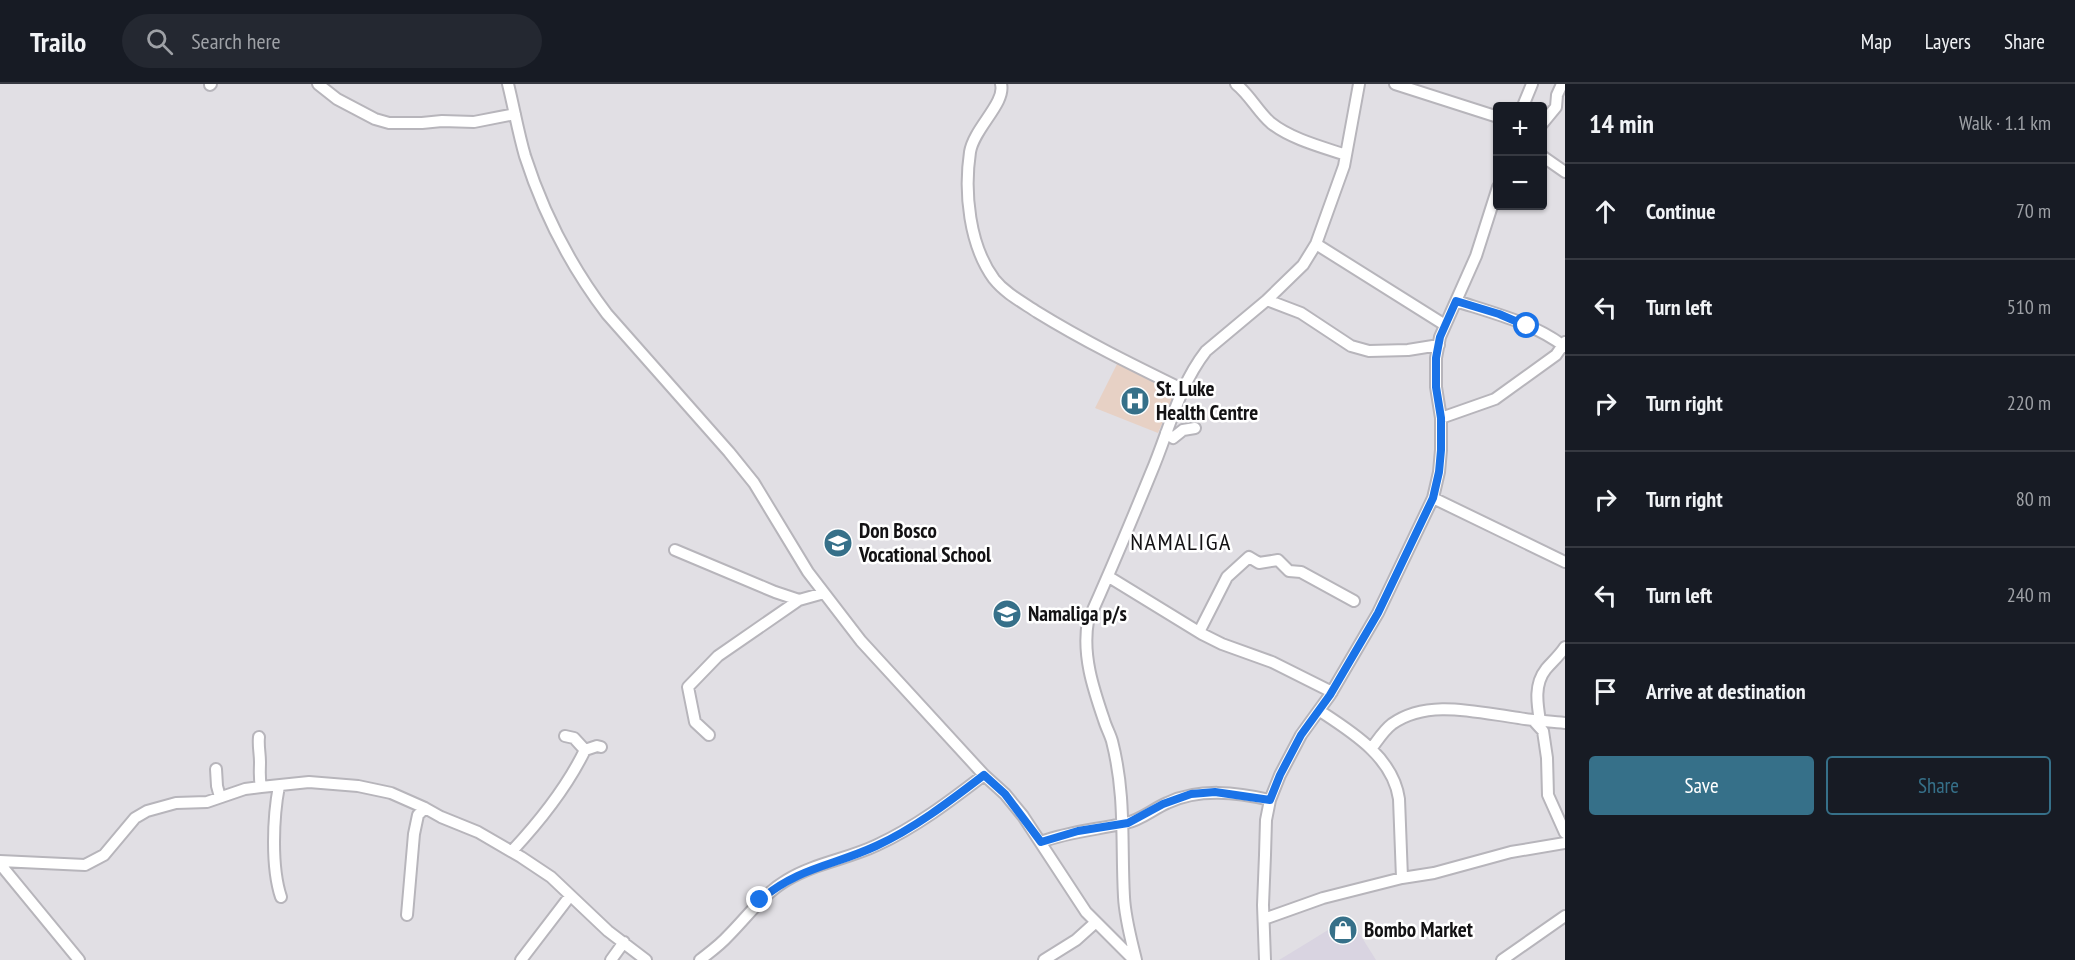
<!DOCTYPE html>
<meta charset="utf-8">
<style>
body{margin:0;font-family:"PT Sans Narrow",sans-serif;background:#242831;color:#f1f3f6}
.controls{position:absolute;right:18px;top:18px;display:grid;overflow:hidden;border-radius:6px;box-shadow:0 2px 4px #0004}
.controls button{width:54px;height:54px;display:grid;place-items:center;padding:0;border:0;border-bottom:2px solid #363941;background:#171b24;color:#f1f3f6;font:30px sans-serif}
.stop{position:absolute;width:18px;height:18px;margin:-14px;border:4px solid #1a73e8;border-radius:50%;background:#fff}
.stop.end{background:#1a73e8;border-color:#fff;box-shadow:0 2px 6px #0008}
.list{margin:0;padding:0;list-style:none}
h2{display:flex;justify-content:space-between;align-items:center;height:78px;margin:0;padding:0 24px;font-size:26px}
h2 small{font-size:20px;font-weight:400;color:#9ea1a6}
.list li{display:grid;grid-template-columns:39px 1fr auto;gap:18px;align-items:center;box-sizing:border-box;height:96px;padding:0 24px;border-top:2px solid #363941}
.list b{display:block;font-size:22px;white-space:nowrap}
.list em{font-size:20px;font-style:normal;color:#9ea1a6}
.actions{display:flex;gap:12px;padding:18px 24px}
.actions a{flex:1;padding:14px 0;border:2px solid #367089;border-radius:6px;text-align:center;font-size:21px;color:#367089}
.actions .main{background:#367089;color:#fff}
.icon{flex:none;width:33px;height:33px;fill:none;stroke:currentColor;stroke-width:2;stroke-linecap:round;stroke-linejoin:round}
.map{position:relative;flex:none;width:1565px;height:876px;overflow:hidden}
header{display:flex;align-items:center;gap:36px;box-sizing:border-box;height:84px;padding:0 30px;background:#171b24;border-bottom:2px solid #363941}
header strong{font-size:28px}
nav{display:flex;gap:33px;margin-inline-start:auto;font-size:21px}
.search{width:420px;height:54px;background:#242831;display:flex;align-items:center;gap:15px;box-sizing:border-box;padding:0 21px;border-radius:33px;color:#9ea1a6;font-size:22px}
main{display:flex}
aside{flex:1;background:#171b24}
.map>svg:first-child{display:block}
</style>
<header>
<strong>Trailo</strong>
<div class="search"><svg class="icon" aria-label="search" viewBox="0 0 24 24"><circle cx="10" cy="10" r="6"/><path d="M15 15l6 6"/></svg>Search here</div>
<nav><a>Map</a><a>Layers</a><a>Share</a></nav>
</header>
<main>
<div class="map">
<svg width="1565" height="876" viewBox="0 0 1565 876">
<rect width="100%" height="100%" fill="#e1dfe4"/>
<path fill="#d9d4e1" d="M1349 833 1376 876H1279L1307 859Z"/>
<path fill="#e7d1c5" d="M1119 276 1176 307 1158 349 1095 324Z"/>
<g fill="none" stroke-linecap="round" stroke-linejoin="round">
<g stroke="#b7b5bb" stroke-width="14">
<path id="minor" d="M318 0 337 15 375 35 389 39H422L442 37 474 38 515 30
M508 0C514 24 518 48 525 72 543 128 572 184 607 230L729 368 754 399 808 488 861 557 984 691 1005 710 1023 732 1086 828 1134 876
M1001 0C1006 19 974 44 970 68 964 108 969 161 994 195 1005 209 1022 218 1037 228 1084 257 1133 281 1182 305
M1236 0C1250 11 1258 28 1271 39 1291 55 1322 63 1346 71
M1395 0 1498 33
M210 1 211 0
M1523 22 1532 0
M1542 40 1556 23 1557 11 1562 0
M1542 72 1565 88
M1316 160 1445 241
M1267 216 1301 229 1351 262 1369 267 1408 266 1439 261
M1456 217C1493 229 1534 239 1565 263
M1441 334 1495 315 1556 271 1565 258
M1166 349 1173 354 1183 346 1195 344
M1433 414 1565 478
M675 466 775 508 799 516 824 509
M1109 493 1202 550 1222 560 1272 578 1332 608
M1199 548 1227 493 1249 473 1259 479 1278 476 1289 487 1301 488 1354 517
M1320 627C1352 648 1393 673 1399 715L1402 794
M1533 636 1543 647 1547 674 1548 711 1565 749
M1540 637C1537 619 1534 600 1546 585 1552 578 1560 571 1565 563
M709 651 695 638 688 603 718 572 799 516
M259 653C258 662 260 669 260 678 260 687 259 693 261 703
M1371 665C1378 656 1383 647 1392 640 1428 614 1479 629 1519 634 1534 637 1550 637 1565 639
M585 666 597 662 601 663
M216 685 217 702 220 713
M279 702C273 733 271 783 281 813
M1041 758C1071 747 1096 746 1126 739 1141 736 1153 725 1167 719 1199 704 1236 708 1270 716
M512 767C540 737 567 703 585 666L574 654 565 652
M0 777 85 781 104 771 135 734 147 727 176 719 207 718 245 705 261 703 309 698 358 702 391 709 425 724 441 733 478 748 521 773 551 793 608 847 646 876
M0 780 79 876
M407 831 414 750 418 731 425 724
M1264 835 1323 814 1402 794 1434 789 1511 768 1565 759
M521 876 570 812
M611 876 624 858
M700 876C710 868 720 861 728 852 748 832 763 810 787 796 815 779 848 775 877 761 916 743 950 717 984 691
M1044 876 1076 856 1096 838
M1136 876C1131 855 1125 834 1124 813 1121 758 1126 712 1112 657 1110 650 1106 643 1104 636 1093 604 1082 571 1088 537 1110 488 1131 438 1151 389 1169 347 1178 303 1206 267L1267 216 1303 181 1316 160 1344 82 1359 0
M1265 876 1263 821 1265 771 1266 736 1270 716 1280 691 1301 651 1330 611 1378 529 1433 414 1439 388 1441 366V334L1436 303V274L1440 253 1476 172 1498 103
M1502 876 1565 832"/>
</g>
<use href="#minor" stroke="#fff" stroke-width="10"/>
</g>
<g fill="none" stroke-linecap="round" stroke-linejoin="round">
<path stroke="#1a73e8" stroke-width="8" d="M760 816C799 783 833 782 876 762 915 744 950 717 984 691L1005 710 1041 758 1078 747 1128 739 1163 720 1191 710 1215 708 1270 716 1280 691 1301 651 1330 611 1378 529 1433 414 1439 388 1441 366V334L1436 303V274L1440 253 1456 217 1499 230 1527 242"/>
</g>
<defs>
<g id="hospital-disc" transform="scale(1.5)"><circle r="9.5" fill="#367089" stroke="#fff"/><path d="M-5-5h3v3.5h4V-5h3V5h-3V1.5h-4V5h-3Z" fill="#fff"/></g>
<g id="school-disc" transform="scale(1.5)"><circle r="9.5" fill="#367089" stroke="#fff"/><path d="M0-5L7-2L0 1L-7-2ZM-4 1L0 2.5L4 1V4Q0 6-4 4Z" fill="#fff"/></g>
<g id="shop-disc" transform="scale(1.5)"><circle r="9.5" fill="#367089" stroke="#fff"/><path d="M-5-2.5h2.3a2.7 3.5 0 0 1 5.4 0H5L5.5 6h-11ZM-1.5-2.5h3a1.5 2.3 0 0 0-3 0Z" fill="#fff"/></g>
</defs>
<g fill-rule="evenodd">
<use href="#hospital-disc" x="1135" y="317"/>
<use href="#school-disc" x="838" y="459"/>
<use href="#school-disc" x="1007" y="530"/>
<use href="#shop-disc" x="1343" y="846"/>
</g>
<g text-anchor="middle" stroke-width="5" stroke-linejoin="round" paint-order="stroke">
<g font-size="21" font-weight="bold" fill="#131214" stroke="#fff" text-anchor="start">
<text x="1156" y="312">St. Luke<tspan x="1156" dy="24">Health Centre</tspan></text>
<text x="859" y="454">Don Bosco<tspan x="859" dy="24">Vocational School</tspan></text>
<text x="1028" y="537">Namaliga p/s</text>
<text x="1364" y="853">Bombo Market</text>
</g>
<g font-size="24" letter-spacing="1.5" fill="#131214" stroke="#fff">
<text x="1181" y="466">NAMALIGA</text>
</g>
</g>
</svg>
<div class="controls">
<button>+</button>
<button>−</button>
</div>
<div class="stop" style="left:1527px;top:242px"></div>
<div class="stop end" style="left:760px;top:816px"></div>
</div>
<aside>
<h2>14 min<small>Walk · 1.1 km</small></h2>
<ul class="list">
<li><svg class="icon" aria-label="ahead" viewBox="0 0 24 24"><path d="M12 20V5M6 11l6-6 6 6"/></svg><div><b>Continue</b></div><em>70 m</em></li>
<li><svg class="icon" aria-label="left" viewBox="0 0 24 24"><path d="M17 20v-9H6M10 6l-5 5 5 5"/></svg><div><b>Turn left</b></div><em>510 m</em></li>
<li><svg class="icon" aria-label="right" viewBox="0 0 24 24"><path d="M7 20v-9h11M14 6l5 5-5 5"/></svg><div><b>Turn right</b></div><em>220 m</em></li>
<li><svg class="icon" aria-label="right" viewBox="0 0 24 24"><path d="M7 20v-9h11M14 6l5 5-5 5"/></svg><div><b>Turn right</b></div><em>80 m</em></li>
<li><svg class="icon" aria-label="left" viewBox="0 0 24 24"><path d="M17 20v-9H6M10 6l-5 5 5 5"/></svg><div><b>Turn left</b></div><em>240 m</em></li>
<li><svg class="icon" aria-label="arrive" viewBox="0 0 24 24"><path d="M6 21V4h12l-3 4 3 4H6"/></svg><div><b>Arrive at destination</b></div></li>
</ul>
<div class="actions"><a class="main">Save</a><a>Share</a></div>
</aside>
</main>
